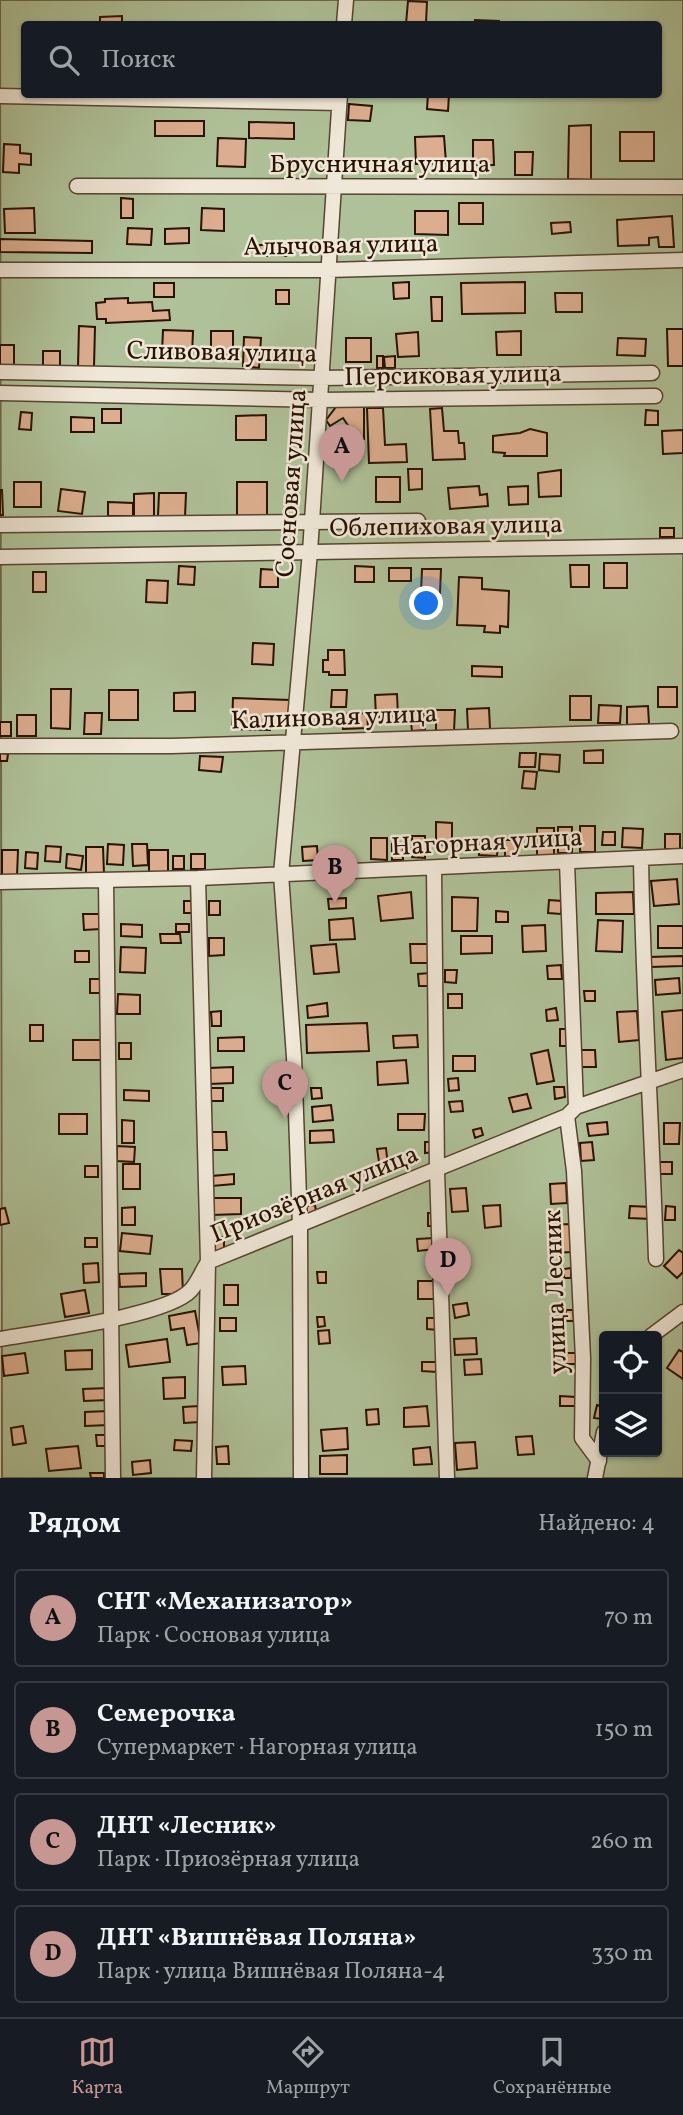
<!DOCTYPE html>
<html lang="ru">
<meta charset="utf-8">
<style>
body{margin:0;font-family:Vollkorn,serif;background:#242831;color:#f1f3f6}
.controls{position:absolute;right:21px;bottom:21px;display:grid;overflow:hidden;border-radius:7px;box-shadow:0 2px 5px #0004}
.controls button{width:63px;height:63px;display:grid;place-items:center;padding:0;border:0;border-bottom:2px solid #363941;background:#171b24;color:#f1f3f6;font:35px sans-serif}
.you{position:absolute;left:427px;top:604px;width:24px;height:24px;margin:-18px;border:5px solid #fff;border-radius:50%;background:#1a73e8;box-shadow:0 0 0 10px #1a73e833}
.badge{display:grid;place-items:center;width:46px;height:46px;border-radius:50%;background:#c59692;color:#111;font-size:23px;font-weight:700}
.pin{position:absolute;translate:-50% -58px;filter:drop-shadow(0 2px 4px #0008)}
.pin::after{content:'';position:absolute;top:37px;width:24px;height:21px;background:inherit;clip-path:polygon(0 0,100% 0,50% 100%)}
.list{margin:0;padding:0;list-style:none}
h2{display:flex;justify-content:space-between;align-items:center;height:91px;margin:0;padding:0 28px;font-size:30px}
h2 small{font-size:23px;font-weight:400;color:#9ea1a6}
.list li{display:grid;grid-template-columns:46px 1fr auto;gap:21px;align-items:center;box-sizing:border-box;height:98px;margin:0 14px 14px;padding:0 14px;border:2px solid #363941;border-radius:7px}
.list b{display:block;font-size:26px;white-space:nowrap}
.list p{margin:0;font-size:23px;white-space:nowrap;color:#9ea1a6}
.list em{font-size:23px;font-style:normal;color:#9ea1a6}
.icon{flex:none;width:38px;height:38px;fill:none;stroke:currentColor;stroke-width:2;stroke-linecap:round;stroke-linejoin:round}
.map{position:relative;flex:none;width:683px;height:1478px;overflow:hidden}
.search{position:absolute;background:#171b24;box-shadow:0 2px 5px #0004;left:21px;right:21px;top:21px;height:77px;display:flex;align-items:center;gap:18px;box-sizing:border-box;padding:0 24px;border-radius:7px;color:#9ea1a6;font-size:26px}
.sheet{height:539px;background:#171b24}
nav{display:flex;justify-content:space-around;align-items:center;box-sizing:border-box;height:98px;border-top:2px solid #363941;background:#171b24;font-size:19px;color:#9ea1a6}
nav a{display:grid;justify-items:center;gap:4px}
nav .on{color:#c59692}
.map>svg:first-child{display:block}
</style>
<div class="map">
<svg width="683" height="1478" viewBox="0 0 683 1478">
<rect width="100%" height="100%" fill="#e6dac1"/>
<filter id="stains"><feTurbulence type="fractalNoise" baseFrequency=".00286" numOctaves="4"/><feColorMatrix values="0 0 0 0 .2 0 0 0 0 .09 0 0 0 0 .02 0 0 0 .5 -.17"/></filter>
<radialGradient id="worn" r=".72"><stop offset=".6" stop-color="#630" stop-opacity="0"/><stop offset="1" stop-color="#630" stop-opacity=".3"/></radialGradient>
<path fill="#afc198" stroke="#6c694c" stroke-width="2" fill-rule="evenodd" d="M0 0H683V1478H2ZM24 24H658V94H24ZM604 1336H657V1452H604Z"/>
<path fill="#dcae8f" stroke="#291100" stroke-width="2" d="M408 1 427 2 426 23 456 24H406Z
M122 16V24H100V17Z
M475 20 499 21V24H475Z
M428 94H449L448 111 427 109Z
M349 104 372 106 370 121 348 120Z
M155 121H204V136H155Z
M249 122 294 123V139L249 138Z
M591 125V180L568 179 569 126Z
M620 132H654V161H620Z
M444 136 446 163 416 164 415 137Z
M218 138 246 139 245 167 217 166Z
M473 140H493L494 165H473Z
M4 144 20 145V153L31 154V165L19 164V173L3 172Z
M515 152H533L532 175H515Z
M121 198 133 199V218H121Z
M459 203H483V224H459Z
M34 208 35 233H5L4 209Z
M202 208 224 209V231L201 230Z
M415 211H448V235L415 234Z
M672 216 674 247H659L658 237 649 238V245L618 246 617 220Z
M570 222 571 232 552 234 551 223Z
M128 228 152 229 151 245 127 244Z
M189 228V243L165 244V229Z
M0 239 92 241V253L0 252Z
M259 245H287V256H260Z
M409 282V298L394 299 393 283Z
M525 282V313L462 314 461 283Z
M154 283H174V297H154Z
M276 290H289V304H276Z
M555 293H582V312H556Z
M431 297H442V321H432Z
M128 298V303L152 302 153 311 169 310 170 320 106 323V319H97L96 303 105 302V299Z
M79 326 95 327 94 367H78Z
M667 329H683V366H668Z
M163 330 193 331 192 355 162 354Z
M211 331H233V354H211Z
M521 331V355H497L496 332Z
M418 332 419 356 398 357 396 334Z
M244 337 261 338 259 368 243 366Z
M346 338H371V362H346Z
M618 338 646 339 645 356 617 355Z
M0 345H14V365H0Z
M43 351H60V367H43Z
M377 356H383V368H377Z
M395 356V368H385L384 357Z
M364 406V439H357L343 418 330 426 326 420 336 407Z
M367 408H383L385 445 406 444 407 462 369 463Z
M442 408 444 431H458L459 443H464L465 459 433 460 430 409Z
M102 409H121V423H102Z
M646 410 658 411V425H645Z
M21 412 32 413 31 430 19 429Z
M266 415V440H236V416Z
M71 417 94 418V432H71Z
M530 429 547 433V456H504L505 453 493 452V436L520 433Z
M683 430V453L663 454 662 431Z
M408 469H422V489L409 490Z
M561 470V496L539 497 538 473Z
M376 477H400V502H376Z
M14 482H41V507H14Z
M237 482H267V516L237 517Z
M479 486 480 495 487 494 488 506 450 509 448 488Z
M528 486V504L509 505 508 487Z
M61 489 85 492 82 514 58 511Z
M0 490H2L3 515H0Z
M154 493V518H134V494Z
M159 493H186L185 517 158 516Z
M108 502 133 503V516H108Z
M660 528H674V537H660Z
M604 563H627V588H604Z
M570 565H589V587H571Z
M179 566 195 567 194 585 178 584Z
M355 566 374 567V582H355Z
M389 568H411V581H389Z
M261 569 278 570V587H260Z
M422 569H441L440 593H421Z
M33 572H46V592H33Z
M459 577 482 578V589L509 591 508 627 500 626V633L484 632 485 626 457 625Z
M147 580 168 581 167 603 146 602Z
M253 643 274 644 273 665 252 664Z
M328 650H344L345 675H329V672H323V660H328Z
M472 666 502 667V677L472 676Z
M658 687H677V707H658Z
M51 689H71L70 729 51 728Z
M109 690H138V720H109Z
M332 690H347L346 707H331Z
M195 692V711H174V693Z
M397 694 398 716 376 717 375 695Z
M570 696H591V720H570Z
M233 698 290 700V714H271L270 730 232 729Z
M599 705 621 706 620 723H598Z
M648 706 649 724 627 725V707Z
M489 708 490 729 468 730 467 709Z
M436 710H455L454 731H436Z
M85 713H102L101 734H84Z
M367 713 368 728 343 729V714Z
M424 713 425 730 412 731 410 714Z
M17 715H36V736H17Z
M0 722H11V736H0Z
M603 750V763H584V751Z
M0 753 8 754 7 761H0Z
M520 753H536L535 767H519Z
M540 754 560 755 559 772 539 770Z
M200 756 223 757 221 772 199 770Z
M524 771 537 772 535 789 522 788Z
M436 822 452 823V845H436Z
M580 826H595V852H580Z
M558 827H572V853H558Z
M537 828H554V857H537Z
M623 828 643 829 642 848 622 847Z
M603 832H615V845H602Z
M665 834H680V849H665Z
M412 836H425V858L412 857Z
M371 838H387V860L371 859Z
M480 840 498 841 497 856 479 855Z
M505 840H518V857H505Z
M108 844 124 845 123 865 107 864Z
M132 844H147L148 865 133 866Z
M392 844 403 845V860H392Z
M46 846 61 847 60 862 45 861Z
M317 846 318 860 303 861 302 847Z
M86 847H103L104 874H86Z
M2 850H18L17 876 2 875Z
M149 850H168V873H149Z
M26 852 38 853 37 869 25 868Z
M67 854 83 856 81 870 66 868Z
M191 854H205V869H191Z
M173 856H184V869H173Z
M677 879 679 904 654 906 651 881Z
M411 892 413 918 381 921 378 896Z
M633 892 634 914H596V893Z
M452 897 478 898 477 931H452Z
M346 898V908L329 909 328 899Z
M549 900 562 901 561 914 548 913Z
M184 901H194V913H184Z
M209 901H220V915H209Z
M496 911 508 912V922H496Z
M83 914H100V929L84 930Z
M353 918 355 939 330 940 329 920Z
M598 920 623 921 622 952 596 951Z
M121 924 142 925V937L121 936Z
M176 924H189V932H176Z
M545 925 546 951 523 952 522 926Z
M658 926H683V948H658Z
M160 934H180L181 943H161Z
M461 936H492V953L461 954Z
M209 938H224V955L209 956Z
M336 944 339 972 314 974 311 946Z
M410 944H428V963H411Z
M121 947 146 948 145 973 120 972Z
M75 951H89V962H75Z
M683 956V966L650 967 649 957Z
M561 965 562 979H548L547 966Z
M445 970H457L456 983 445 982Z
M430 973V986H419L418 974Z
M679 978 680 993 656 995 655 980Z
M90 979H102V993H90Z
M584 991H595V1001H585Z
M118 994 140 995V1014H117Z
M448 994H462V1008H448Z
M327 1003 328 1016 308 1018 307 1006Z
M556 1008 558 1020 547 1021 546 1010Z
M683 1010V1058L666 1060 662 1012Z
M221 1011V1026H212L211 1012Z
M637 1011 639 1040 619 1042 617 1012Z
M367 1023 369 1051 307 1053 306 1025Z
M30 1025H43V1041H30Z
M560 1029H567L568 1046H560Z
M417 1035 418 1047 394 1048 393 1036Z
M244 1037V1051H218V1038Z
M73 1040H101V1060H73Z
M119 1043H131V1059H119Z
M548 1050 554 1081 537 1084 531 1054Z
M581 1050H595L596 1067H581Z
M453 1056H475V1071H453Z
M406 1060 408 1083 378 1085 377 1062Z
M233 1067V1083L209 1084V1068Z
M289 1074 290 1085 276 1086 275 1075Z
M458 1078 459 1090 449 1091 448 1079Z
M554 1087H564L565 1097 555 1099Z
M209 1088H223V1101H209Z
M311 1088H321L322 1098 312 1099Z
M124 1090 149 1091V1101L124 1100Z
M527 1094 531 1108 513 1112 509 1098Z
M462 1101 463 1111 451 1112 449 1102Z
M331 1105 333 1120 313 1122 312 1107Z
M59 1114H87V1134H59Z
M398 1114H425L424 1130H398Z
M122 1120 134 1121V1143H122Z
M607 1122 608 1134 589 1136 587 1124Z
M664 1123H680L679 1144H664Z
M481 1128 483 1135 475 1138 473 1130Z
M333 1130 334 1142 310 1143V1131Z
M211 1132H226L227 1150H211Z
M425 1142H433V1152L425 1153Z
M592 1142 594 1160 581 1161 580 1143Z
M117 1146 135 1147 134 1162 117 1161Z
M386 1148 388 1167 380 1168 377 1149Z
M660 1162H672V1174H660Z
M123 1164H140V1189H123Z
M85 1166H98V1177H85Z
M234 1174V1184L212 1186V1176Z
M566 1183 567 1203 551 1204 550 1184Z
M466 1188 468 1211 452 1212 450 1189Z
M212 1198H241V1214L212 1215Z
M315 1205 317 1217 308 1219 306 1206Z
M500 1205 501 1226 485 1228 483 1206Z
M630 1206 652 1207 651 1219 629 1218Z
M666 1206 675 1207V1220H665Z
M135 1207V1225H122V1208Z
M5 1208 9 1223 0 1225V1209Z
M428 1213H435L436 1226H428Z
M570 1224 571 1252 553 1253 551 1225Z
M122 1233 152 1236 150 1254 120 1251Z
M214 1237H224V1251H214Z
M85 1238H97V1247H85Z
M434 1238 435 1249 418 1251 417 1239Z
M679 1250 683 1253V1272L677 1278 664 1266Z
M450 1256H461V1269H450Z
M98 1263 99 1282 84 1283 83 1264Z
M571 1268V1278H564V1269Z
M160 1269H182L183 1294H162Z
M317 1272H326V1283H318Z
M146 1273V1286L120 1287 119 1274Z
M418 1281H435V1299H418Z
M224 1285H238V1305H224Z
M85 1290 89 1313 65 1317 61 1294Z
M467 1303 469 1315 455 1318 453 1305Z
M566 1310H573L574 1321H566Z
M195 1311 201 1343 187 1345 184 1328 171 1330 169 1316Z
M317 1317H324L325 1326 318 1327Z
M220 1318H236V1331H220Z
M427 1318H439L438 1330 427 1329Z
M329 1330 330 1343 319 1344 318 1331Z
M476 1338 477 1354 455 1355 454 1339Z
M167 1339 170 1362 129 1367 126 1345Z
M92 1350V1369L66 1370 65 1351Z
M679 1350 683 1352V1379L667 1368Z
M25 1353 28 1373 4 1376 2 1356Z
M562 1353H577V1364H562Z
M481 1359 482 1374 465 1375 464 1360Z
M422 1362H437V1372L422 1371Z
M245 1366 246 1384 223 1385 222 1367Z
M185 1377V1398L164 1399 163 1378Z
M108 1388V1400L84 1401 83 1389Z
M560 1396 576 1397V1406H560Z
M597 1405 604 1407 602 1419 594 1418Z
M199 1406 200 1422 184 1423 183 1407Z
M427 1406 429 1426 404 1427V1408Z
M378 1409 379 1424 367 1425 366 1410Z
M108 1411 109 1425 85 1426V1412Z
M23 1426 26 1443 13 1445 11 1428Z
M347 1428 348 1449 323 1451 321 1430Z
M96 1435H105V1446H97Z
M532 1436 534 1454 518 1455 516 1437Z
M175 1440 192 1441 191 1451 174 1450Z
M475 1442 477 1468 457 1470 455 1443Z
M78 1446 81 1468 49 1471 46 1449Z
M228 1446 229 1464H217L216 1447Z
M430 1447 432 1464 414 1465 413 1449Z
M347 1455V1474H320V1456Z
M150 1460 151 1473 133 1475 132 1462Z
M90 1473H104V1478H91Z"/>
<g fill="none" stroke-linecap="round" stroke-linejoin="round">
<g stroke="#584330" stroke-width="17">
<path id="minor" d="M344 24 346 0
M0 96 339 103
M77 186 683 187
M0 270H328L683 260
M0 372 321 378 652 373
M0 393 320 400 655 396
M0 525 418 521
M0 557 683 546
M0 746H172L671 731
M641 858C643 992 652 1125 656 1259
M567 862 576 1107
M434 868 437 1170 447 1478
M198 878 208 1262 204 1478
M106 881 113 1478
M0 882 198 878 683 856
M567 1116 574 1171 583 1358 582 1438 599 1461
M651 1336 683 1312
M0 1339C39 1332 168 1316 191 1290 198 1282 202 1271 208 1262L567 1116 576 1107 683 1070
M301 1478 300 1226 294 1057 281 874 310 552 340 94
M595 1478 604 1432"/>
</g>
<use href="#minor" stroke="#efe7d7" stroke-width="14"/>
</g>
<g text-anchor="middle" stroke-width="5" stroke-linejoin="round" paint-order="stroke">
<g font-size="26" fill="#291100" stroke="#efe7d7">
<text x="380" y="172">Брусничная улица</text>
<text transform="translate(341 244) rotate(-1)" y="9">Алычовая улица</text>
<text transform="translate(222 351) rotate(1)" y="9">Сливовая улица</text>
<text transform="translate(453 374) rotate(-1)" y="9">Персиковая улица</text>
<text transform="translate(290 483) rotate(-86)" y="9">Сосновая улица</text>
<text transform="translate(446 525) rotate(-1)" y="9">Облепиховая улица</text>
<text transform="translate(334 716) rotate(-2)" y="9">Калиновая улица</text>
<text transform="translate(487 841) rotate(-3)" y="9">Нагорная улица</text>
<text transform="translate(314 1193) rotate(-22)" y="9">Приозёрная улица</text>
<text transform="translate(554 1292) rotate(-92)" y="9">улица Лесник</text>
</g>
</g>
<rect width="100%" height="100%" filter="url(#stains)"/>
<rect width="100%" height="100%" fill="url(#worn)"/>
</svg>
<div class="controls">
<button><svg class="icon" aria-label="locate" viewBox="0 0 24 24"><circle cx="12" cy="12" r="6"/><path d="M12 2v4M12 18v4M2 12h4M18 12h4"/></svg></button>
<button><svg class="icon" aria-label="layers" viewBox="0 0 24 24"><path d="M12 4l9 5-9 5-9-5zM3 14l9 5 9-5"/></svg></button>
</div>
<div class="you"></div>
<div class="pin badge" style="left:342px;top:482px">A</div>
<div class="pin badge" style="left:335px;top:903px">B</div>
<div class="pin badge" style="left:285px;top:1119px">C</div>
<div class="pin badge" style="left:448px;top:1296px">D</div>
<div class="search"><svg class="icon" aria-label="search" viewBox="0 0 24 24"><circle cx="10" cy="10" r="6"/><path d="M15 15l6 6"/></svg>Поиск</div>
</div>
<section class="sheet">
<h2>Рядом<small>Найдено: 4</small></h2>
<ul class="list">
<li><span class="badge">A</span><div><b>СНТ «Механизатор»</b><p>Парк · Сосновая улица</p></div><em>70 m</em></li>
<li><span class="badge">B</span><div><b>Семерочка</b><p>Супермаркет · Нагорная улица</p></div><em>150 m</em></li>
<li><span class="badge">C</span><div><b>ДНТ «Лесник»</b><p>Парк · Приозёрная улица</p></div><em>260 m</em></li>
<li><span class="badge">D</span><div><b>ДНТ «Вишнёвая Поляна»</b><p>Парк · улица Вишнёвая Поляна-4</p></div><em>330 m</em></li>
</ul>
</section>
<nav>
<a class="on"><svg class="icon" aria-label="map" viewBox="0 0 24 24"><path d="M3 6l6-2 6 2 6-2v14l-6 2-6-2-6 2zM9 4v14M15 6v14"/></svg>Карта</a>
<a><svg class="icon" aria-label="directions" viewBox="0 0 24 24"><path d="M12 3l9 9-9 9-9-9zM9 14v-3h6M13 9l2 2-2 2"/></svg>Маршрут</a>
<a><svg class="icon" aria-label="saved" viewBox="0 0 24 24"><path d="M7 4h10v16l-5-4-5 4z"/></svg>Сохранённые</a>
</nav>
